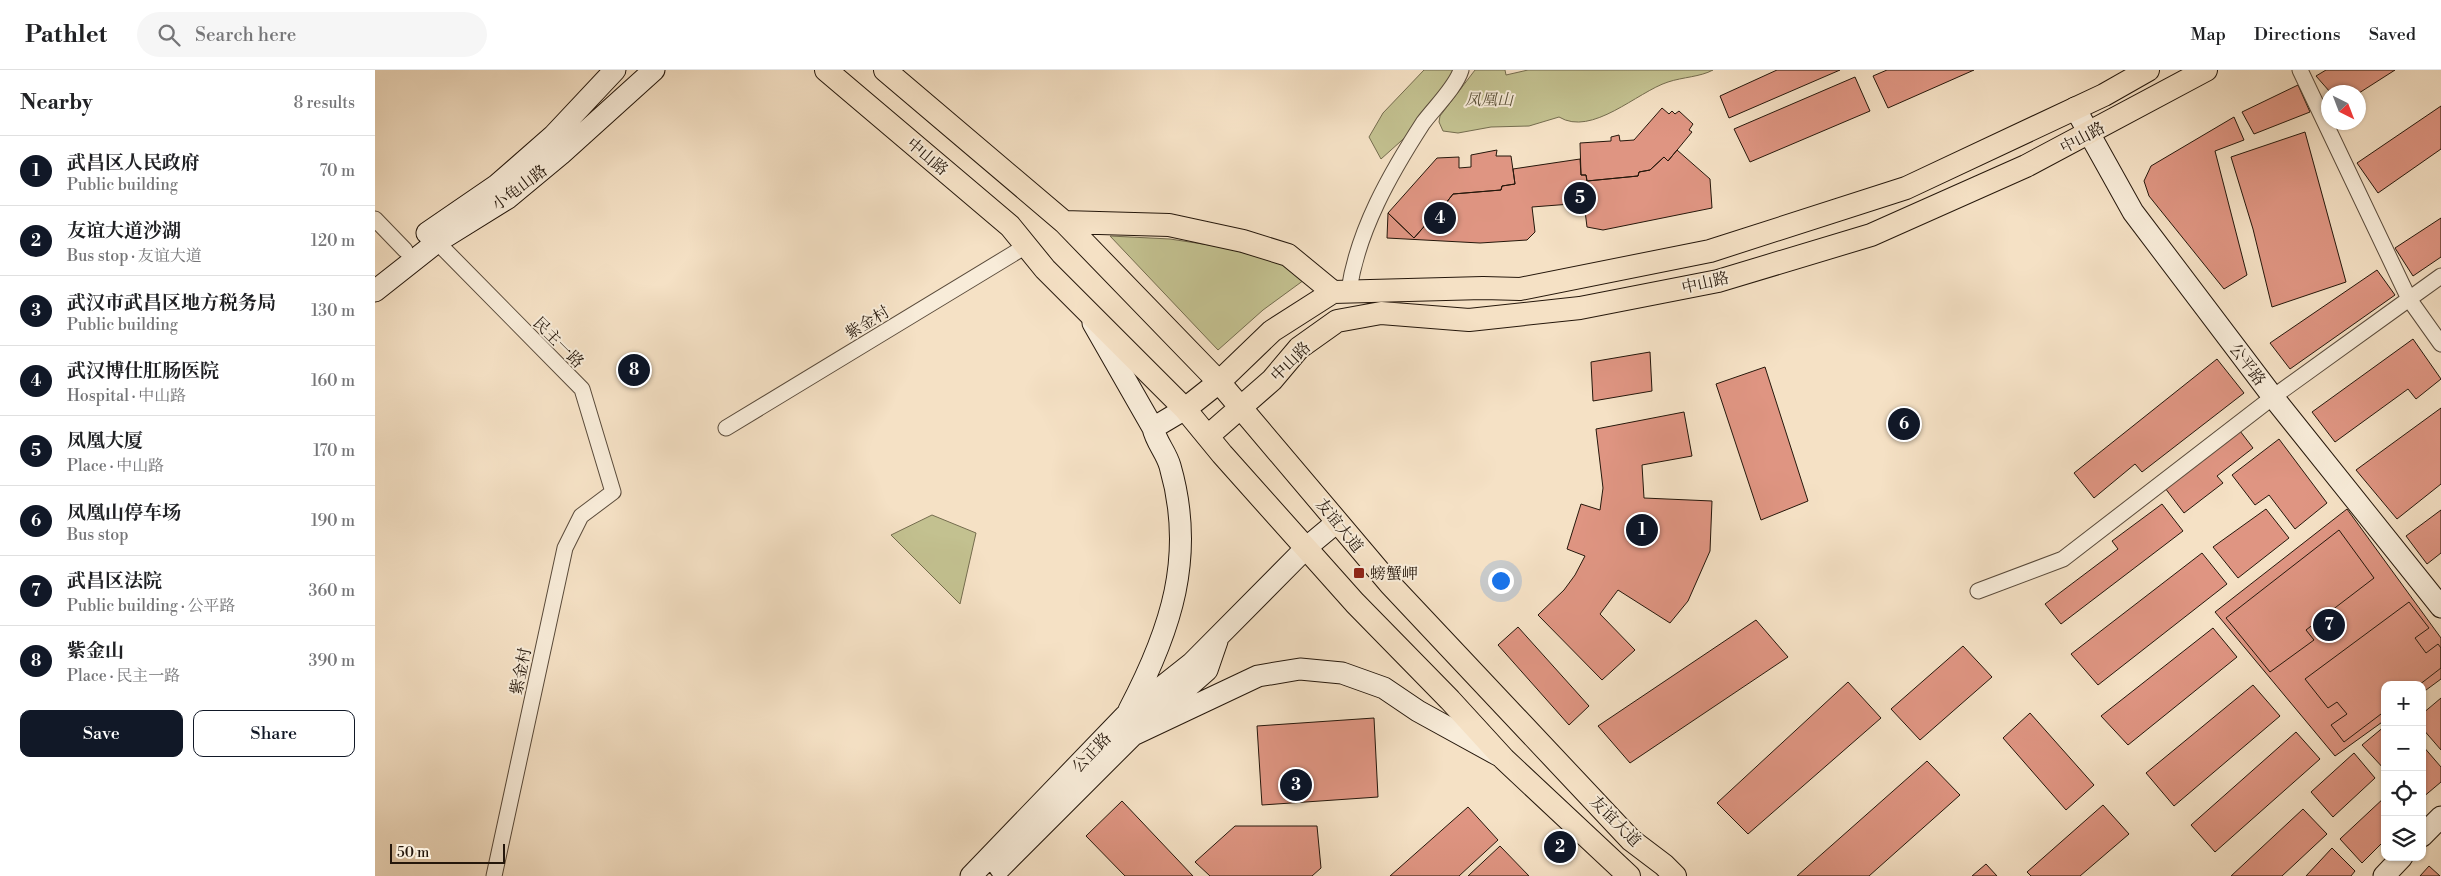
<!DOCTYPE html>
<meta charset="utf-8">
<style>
body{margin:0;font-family:"Libre Bodoni","Noto Serif SC",serif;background:#f6f6f6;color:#202124}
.controls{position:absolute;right:15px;bottom:15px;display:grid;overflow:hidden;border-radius:10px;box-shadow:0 1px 4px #0004}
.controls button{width:45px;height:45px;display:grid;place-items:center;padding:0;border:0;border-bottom:1px solid #e0e0e0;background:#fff;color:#202124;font:25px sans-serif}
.compass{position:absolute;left:1946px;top:15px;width:45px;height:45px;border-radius:50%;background:#fff;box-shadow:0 1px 4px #0004;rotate:138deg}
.scale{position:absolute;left:15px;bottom:12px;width:115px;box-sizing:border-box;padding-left:5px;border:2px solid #25170b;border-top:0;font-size:14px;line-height:18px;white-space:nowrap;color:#25170b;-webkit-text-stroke:4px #f8ecd9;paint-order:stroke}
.you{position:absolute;left:1125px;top:510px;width:18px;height:18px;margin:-12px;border:4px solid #fff;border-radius:50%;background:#1a73e8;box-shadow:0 0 0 8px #1a73e833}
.badge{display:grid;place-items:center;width:32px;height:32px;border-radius:50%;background:#111827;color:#fff;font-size:16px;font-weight:700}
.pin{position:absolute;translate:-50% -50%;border:2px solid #fff;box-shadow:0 1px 5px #0006}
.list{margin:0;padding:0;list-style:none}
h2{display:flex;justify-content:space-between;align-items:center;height:65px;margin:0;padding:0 20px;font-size:21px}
h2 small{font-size:16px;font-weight:400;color:#757577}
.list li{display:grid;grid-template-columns:32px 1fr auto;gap:15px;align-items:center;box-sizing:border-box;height:70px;padding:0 20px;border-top:1px solid #e0e0e0}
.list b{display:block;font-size:19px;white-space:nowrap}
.list p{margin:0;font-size:16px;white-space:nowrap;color:#757577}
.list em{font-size:16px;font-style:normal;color:#757577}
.actions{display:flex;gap:10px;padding:15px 20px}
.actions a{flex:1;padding:11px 0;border:1px solid #111827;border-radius:10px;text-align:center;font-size:18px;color:#111827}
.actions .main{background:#111827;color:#fff}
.icon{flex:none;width:28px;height:28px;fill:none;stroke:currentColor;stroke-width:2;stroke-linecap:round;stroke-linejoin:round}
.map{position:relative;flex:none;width:2066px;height:806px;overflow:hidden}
header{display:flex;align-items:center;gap:30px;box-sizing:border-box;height:70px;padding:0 25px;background:#fff;border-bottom:1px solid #e0e0e0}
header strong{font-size:24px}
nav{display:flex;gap:28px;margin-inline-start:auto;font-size:18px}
.search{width:350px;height:45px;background:#f6f6f6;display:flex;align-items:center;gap:12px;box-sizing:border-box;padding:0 18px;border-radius:28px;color:#757577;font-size:19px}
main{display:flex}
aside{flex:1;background:#fff}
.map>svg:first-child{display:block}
</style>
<header>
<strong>Pathlet</strong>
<div class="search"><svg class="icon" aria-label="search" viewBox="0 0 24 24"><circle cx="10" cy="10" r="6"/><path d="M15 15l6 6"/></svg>Search here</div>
<nav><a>Map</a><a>Directions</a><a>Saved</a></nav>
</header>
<main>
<aside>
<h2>Nearby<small>8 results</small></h2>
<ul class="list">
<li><span class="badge">1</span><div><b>武昌区人民政府</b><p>Public building</p></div><em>70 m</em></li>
<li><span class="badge">2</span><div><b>友谊大道沙湖</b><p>Bus stop · 友谊大道</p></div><em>120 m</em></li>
<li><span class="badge">3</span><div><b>武汉市武昌区地方税务局</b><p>Public building</p></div><em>130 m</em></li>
<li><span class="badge">4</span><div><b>武汉博仕肛肠医院</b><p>Hospital · 中山路</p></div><em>160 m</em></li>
<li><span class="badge">5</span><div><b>凤凰大厦</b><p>Place · 中山路</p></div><em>170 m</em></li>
<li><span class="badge">6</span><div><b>凤凰山停车场</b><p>Bus stop</p></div><em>190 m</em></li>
<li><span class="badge">7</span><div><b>武昌区法院</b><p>Public building · 公平路</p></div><em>360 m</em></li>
<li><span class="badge">8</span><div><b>紫金山</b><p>Place · 民主一路</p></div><em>390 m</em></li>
</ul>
<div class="actions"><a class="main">Save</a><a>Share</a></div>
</aside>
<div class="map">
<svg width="2066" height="806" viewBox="0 0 2066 806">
<rect width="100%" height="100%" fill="#f5e1c5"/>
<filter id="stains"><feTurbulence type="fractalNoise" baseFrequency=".004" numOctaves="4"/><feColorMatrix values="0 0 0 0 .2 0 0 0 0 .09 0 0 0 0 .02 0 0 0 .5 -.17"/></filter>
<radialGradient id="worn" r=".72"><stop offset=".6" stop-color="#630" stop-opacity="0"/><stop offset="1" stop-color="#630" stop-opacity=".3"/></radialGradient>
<path fill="#c3c190" stroke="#746c4e" d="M1049 0H1086L1045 54 1006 89 994 67 1008 43Z
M1100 0H1130L1131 5 1153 0H1338C1325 7 1308 7 1293 12 1262 22 1217 67 1184 47L1154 56 1116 57 1083 63 1068 61 1064 52 1065 46Z
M735 166 795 169 847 177 922 197 929 210 888 240 843 280Z
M557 445 601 463 585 534 516 465Z"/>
<path fill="#df9582" stroke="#25170b" d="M1402 0H1465L1354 48 1345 26Z
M1512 0H1599L1513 38 1498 6Z
M1951 0H2020L1984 23 1955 22 1941 6Z
M1480 7 1495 41 1375 92 1359 59Z
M1923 15 1935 42 1879 64 1867 42Z
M2066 36V79L2003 123 1982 93Z
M1287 38 1294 44 1297 41 1300 44 1304 41 1318 54 1314 60 1317 62 1293 91 1289 87 1275 100 1264 102 1263 106 1212 111 1211 105H1206L1205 73 1236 71V67L1244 65 1245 71 1259 70Z
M1859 47 1869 70 1840 81 1872 205 1849 219 1774 126 1769 111 1776 96Z
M1930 62 1971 212 1897 237 1878 159 1856 87Z
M1122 80 1121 86H1136L1140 114 1127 116 1126 120 1078 124 1071 133 1074 137 1065 146 1061 143 1039 168 1013 143 1062 88 1084 87V98L1096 97V85Z
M1302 80 1335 109 1337 138 1228 160 1212 157 1209 133 1157 137 1160 162 1152 170 1105 173 1012 168 1013 143 1039 168 1061 143 1065 146 1074 137 1071 133 1078 124 1126 120 1127 116 1140 114 1138 99 1205 89 1206 105H1211L1212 111 1263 106 1264 102 1275 100 1289 87 1293 91Z
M2066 148V187L2038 206 2020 178Z
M2002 200 2020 225 1915 299 1895 273Z
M2038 269 2066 309 2041 329 2033 319 1960 372 1937 342Z
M1275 282 1277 321 1218 331 1216 292Z
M1842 289 1869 323 1767 402 1760 394 1719 428 1699 403Z
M1390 297 1433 431 1386 450 1341 314Z
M2066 338V414L2022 449 1981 400Z
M1309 342 1317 386 1267 395 1269 428 1337 431 1335 481 1313 531 1295 553 1243 520 1225 544 1260 580 1227 610 1163 545 1189 520 1200 505 1210 486 1192 479 1206 434 1225 440 1228 418 1221 359Z
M1865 361 1878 378 1842 406 1848 413 1809 443 1790 418Z
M1904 369 1952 433 1920 459 1894 425 1880 435 1857 405Z
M1787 434 1808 461 1686 554 1670 534 1743 479 1737 471Z
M1891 439 1914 468 1863 508 1838 477Z
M1972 439 2066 568V609L2047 623V615H2010V650L1960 686 1840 542Z
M2066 440V483L2052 494 2031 466Z
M1964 460 1999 508 1931 560 1939 570 1895 602 1851 548Z
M1827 483 1852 514 1723 615 1696 584Z
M2034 532 2054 558 2040 568 2051 583 2063 574 2066 578V598L2044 615H2010V641L1969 672 1956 655 1972 644 1962 632 1953 638 1930 609Z
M1381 550 1413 587 1255 693 1223 656Z
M1143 557 1214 636 1194 655 1123 575Z
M1838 558 1862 587 1753 675 1726 646Z
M1588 576 1617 607 1545 670 1516 639Z
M1473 612 1506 648 1373 764 1342 733Z
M1878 615 1905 646 1799 736 1771 703Z
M2066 628V680L2047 658V644Z
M1655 643 1719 715 1691 740 1628 668Z
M999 648 1003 727 887 735 882 656Z
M2010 656V700L1987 675Z
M1921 662 1945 689 1840 782 1816 755Z
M2047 675 2066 697V712L2047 728Z
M1979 683 2000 708 1958 747 1936 722Z
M1552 691 1585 725 1494 806H1422Z
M2010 727V770L1987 793 1965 769Z
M747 731 818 806H750L711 766Z
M1728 735 1754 764 1705 806H1656L1652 802Z
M1093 737 1123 770 1084 806H1015Z
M1928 739 1952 764 1907 806H1856Z
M860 756H942L946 798 937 806H835L820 792Z
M1125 776 1154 806H1093Z
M1957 778 1980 801 1976 806H1931Z
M1611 794 1622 806H1597Z
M2054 796 2065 806H2045Z"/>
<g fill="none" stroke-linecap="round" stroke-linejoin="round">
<g stroke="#594a3a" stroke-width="17">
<path id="street" d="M0 149 30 180
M62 172 207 319 238 422 206 446 190 478 119 806
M2066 206 2034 229 2066 274
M974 220C983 160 1015 104 1048 53 1059 38 1081 17 1086 0
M351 358 651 176
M1603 521 1688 489 1898 327 2034 229 1925 0"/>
</g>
<g stroke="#25170b" stroke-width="23">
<path id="secondary" d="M1700 38 1758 142 1898 327 2066 537
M52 163 122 115 178 66 240 0
M0 221 62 172 133 128 186 84 279 0
M718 253 778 358
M754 640C796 560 821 486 795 396 791 382 781 372 778 358L810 339
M758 665 883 606 925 599 967 603 1009 618 1043 641 1123 685
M2047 766 2066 747
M625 798 758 665 832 600 842 571
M596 806 750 646 817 593 932 477 962 452
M2009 806 2027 787"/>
</g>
<g stroke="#25170b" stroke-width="24">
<path id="primary" d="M451 0 635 156 670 199 810 339 847 384 980 533 1075 630 1129 689 1254 806
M510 0 689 152 844 312 1015 514 1256 770 1289 795 1300 806
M689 152 794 155 868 171 913 185 958 222
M810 339 844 312 897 261 958 222 1108 218 1145 219 1335 181 1531 118 1729 25 1773 0
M833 366 897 310 924 278 962 251 1006 243 1094 250 1205 238 1343 211 1496 165 1651 96 1831 0"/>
</g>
<use href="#street" stroke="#f8ecd9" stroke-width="15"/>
<use href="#secondary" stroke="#f8ecd9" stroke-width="21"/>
<use href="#primary" stroke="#f5e1c5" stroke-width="22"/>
</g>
<rect fill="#8f2418" stroke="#f8ecd9" stroke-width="2" x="978" y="497" width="12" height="12" rx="2.5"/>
<g text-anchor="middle" stroke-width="4" stroke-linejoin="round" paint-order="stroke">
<g font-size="16" font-style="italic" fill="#5c523a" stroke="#f8ecd9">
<text x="1114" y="35">凤凰山</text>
</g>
<g font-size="16" fill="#25170b" stroke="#f8ecd9">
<text transform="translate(1707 67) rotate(-28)" y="6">中山路</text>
<text transform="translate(553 86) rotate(40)" y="6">中山路</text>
<text transform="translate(144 117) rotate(-37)" y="6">小龟山路</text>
<text transform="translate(1330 212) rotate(-13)" y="6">中山路</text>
<text transform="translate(492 252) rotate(-31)" y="6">紫金村</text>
<text transform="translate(184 272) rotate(45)" y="6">民主一路</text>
<text transform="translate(915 291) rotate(-45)" y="6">中山路</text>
<text transform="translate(1873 294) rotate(53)" y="6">公平路</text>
<text transform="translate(965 455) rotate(51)" y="6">友谊大道</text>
<text transform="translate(145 601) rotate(-78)" y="6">紫金村</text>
<text transform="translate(716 682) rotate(-46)" y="6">公正路</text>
<text transform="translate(1241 751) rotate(45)" y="6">友谊大道</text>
</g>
<g font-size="16" fill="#25170b" stroke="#f8ecd9" text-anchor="start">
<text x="995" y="509">螃蟹岬</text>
</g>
</g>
<rect width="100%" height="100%" filter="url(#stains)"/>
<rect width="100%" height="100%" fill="url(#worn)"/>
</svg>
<div class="controls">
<button>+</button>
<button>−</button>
<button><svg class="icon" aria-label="locate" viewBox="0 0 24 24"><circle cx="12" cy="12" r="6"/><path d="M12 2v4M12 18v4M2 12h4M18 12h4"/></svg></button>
<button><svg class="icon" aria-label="layers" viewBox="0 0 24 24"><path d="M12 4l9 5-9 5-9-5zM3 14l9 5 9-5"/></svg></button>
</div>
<svg class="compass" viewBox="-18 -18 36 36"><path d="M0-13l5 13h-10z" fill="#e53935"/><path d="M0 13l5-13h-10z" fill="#757577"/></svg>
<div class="scale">50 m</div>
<div class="you"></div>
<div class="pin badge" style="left:1267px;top:460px">1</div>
<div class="pin badge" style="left:1185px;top:777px">2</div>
<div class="pin badge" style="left:921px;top:715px">3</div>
<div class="pin badge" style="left:1065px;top:148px">4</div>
<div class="pin badge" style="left:1205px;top:128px">5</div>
<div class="pin badge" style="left:1529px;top:354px">6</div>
<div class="pin badge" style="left:1954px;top:555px">7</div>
<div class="pin badge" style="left:259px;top:300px">8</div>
</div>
</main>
